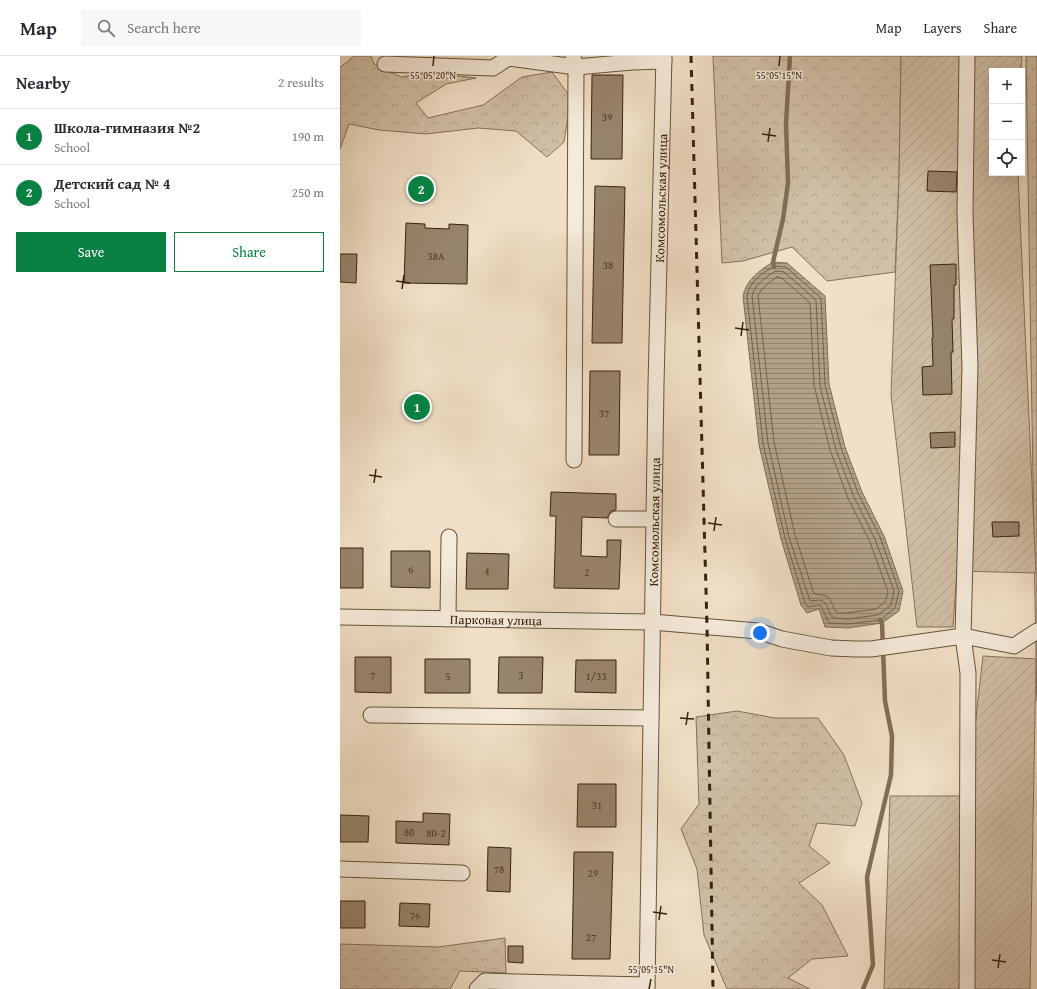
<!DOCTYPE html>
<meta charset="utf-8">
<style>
body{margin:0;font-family:"Gentium Book Plus",serif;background:#f7f7f7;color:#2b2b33}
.controls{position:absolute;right:12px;top:12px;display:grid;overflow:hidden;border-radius:0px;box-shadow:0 4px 16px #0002}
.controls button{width:36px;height:36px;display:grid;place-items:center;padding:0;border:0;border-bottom:1px solid #e1e1e2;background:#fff;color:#2b2b33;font:20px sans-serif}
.you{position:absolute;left:420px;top:577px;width:14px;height:14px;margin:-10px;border:3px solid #fff;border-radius:50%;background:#1a73e8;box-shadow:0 0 0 6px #1a73e833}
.badge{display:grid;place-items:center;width:26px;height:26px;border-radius:50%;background:#0b8043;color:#fff;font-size:13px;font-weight:700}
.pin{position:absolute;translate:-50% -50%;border:2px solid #fff;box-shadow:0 1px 4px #0006}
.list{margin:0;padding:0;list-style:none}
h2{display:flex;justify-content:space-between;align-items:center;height:52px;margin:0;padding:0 16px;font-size:17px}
h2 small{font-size:13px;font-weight:400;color:#7c7c81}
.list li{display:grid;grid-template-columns:26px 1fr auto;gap:12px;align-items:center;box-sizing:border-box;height:56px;padding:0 16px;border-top:1px solid #e1e1e2}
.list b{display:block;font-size:15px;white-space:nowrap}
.list p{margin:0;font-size:13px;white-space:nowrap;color:#7c7c81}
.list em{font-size:13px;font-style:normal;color:#7c7c81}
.actions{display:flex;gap:8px;padding:12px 16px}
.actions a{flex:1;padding:9px 0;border:1px solid #0b8043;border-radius:0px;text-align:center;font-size:14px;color:#0b8043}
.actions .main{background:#0b8043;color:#fff}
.icon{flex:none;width:22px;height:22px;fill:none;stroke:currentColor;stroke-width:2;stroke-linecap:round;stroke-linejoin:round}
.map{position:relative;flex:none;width:697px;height:933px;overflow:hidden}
header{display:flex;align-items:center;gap:24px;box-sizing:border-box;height:56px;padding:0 20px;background:#fff;border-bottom:1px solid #e1e1e2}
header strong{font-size:19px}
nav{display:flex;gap:22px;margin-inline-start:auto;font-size:14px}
.search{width:280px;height:36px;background:#f7f7f7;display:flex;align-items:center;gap:10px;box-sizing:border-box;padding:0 14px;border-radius:0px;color:#7c7c81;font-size:15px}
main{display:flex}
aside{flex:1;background:#fff}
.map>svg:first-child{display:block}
</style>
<header>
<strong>Map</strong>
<div class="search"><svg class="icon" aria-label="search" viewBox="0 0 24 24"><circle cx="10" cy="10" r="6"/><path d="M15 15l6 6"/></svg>Search here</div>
<nav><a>Map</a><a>Layers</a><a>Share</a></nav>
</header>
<main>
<aside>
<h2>Nearby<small>2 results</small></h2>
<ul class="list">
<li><span class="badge">1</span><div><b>Школа-гимназия №2</b><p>School</p></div><em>190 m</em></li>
<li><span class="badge">2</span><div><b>Детский сад № 4</b><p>School</p></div><em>250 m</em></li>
</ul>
<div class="actions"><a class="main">Save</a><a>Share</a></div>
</aside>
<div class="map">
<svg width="697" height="933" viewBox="0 0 697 933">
<defs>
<pattern id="forest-crowns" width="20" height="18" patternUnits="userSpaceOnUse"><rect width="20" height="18" fill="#d1c0a7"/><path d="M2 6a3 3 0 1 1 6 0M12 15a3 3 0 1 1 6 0" fill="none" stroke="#b4a58f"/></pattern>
<pattern id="garden-furrows" width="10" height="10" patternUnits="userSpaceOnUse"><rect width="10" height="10" fill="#d1c0a7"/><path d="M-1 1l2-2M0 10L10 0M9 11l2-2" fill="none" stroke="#b4a58f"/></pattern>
<pattern id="water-rules" width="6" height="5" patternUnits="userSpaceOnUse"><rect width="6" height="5" fill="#b2a087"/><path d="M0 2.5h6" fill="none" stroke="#92826d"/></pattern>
</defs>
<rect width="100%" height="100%" fill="#f1e0c7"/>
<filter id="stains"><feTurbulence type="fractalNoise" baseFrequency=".005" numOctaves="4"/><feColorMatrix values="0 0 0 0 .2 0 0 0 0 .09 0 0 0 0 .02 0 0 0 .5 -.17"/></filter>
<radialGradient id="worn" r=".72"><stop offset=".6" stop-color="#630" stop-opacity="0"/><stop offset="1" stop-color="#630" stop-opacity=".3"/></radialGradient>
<path fill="url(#forest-crowns)" stroke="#84725a" d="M13 0H31L34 8 61 21 91 17 136 22 106 28 76 47 88 62 143 49 182 21 212 16 231 42 224 86 207 101 176 75 138 72 86 78 39 74 9 68 0 93V11L9 5Z
M373 0H561L559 122 555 216 487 225 452 191 403 205 382 207Z
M686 0H697V645L696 603Z
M397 655 435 662H478L504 699 522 747 515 770 477 767 469 790 490 807 459 827 482 849 508 900 472 903 448 922 470 933H387L364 879 357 813 341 773 359 748 356 661Z
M165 882 166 917 120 915 110 933H0V888L98 891Z"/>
<path fill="url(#garden-furrows)" stroke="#84725a" d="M561 0H682L681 15H652V117H678L696 517 617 515 613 571H577L551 339 559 122Z
M643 600 696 603 690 933H544L550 740H627Z"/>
<path fill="url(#water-rules)" stroke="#816e56" d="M433 206 447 207 485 240 489 328 505 391 522 436 544 480 563 535 559 555 542 567 508 572 485 571 479 553 467 557 461 549 441 483 419 389 403 240C406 224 420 214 433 206Z"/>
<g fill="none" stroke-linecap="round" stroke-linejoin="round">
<path stroke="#74624a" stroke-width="1" d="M435 210 446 211 481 242 485 329 501 392 518 437 540 481 559 535 555 552 540 564 508 568 489 567 481 550 478 549 468 551 465 547 445 482 423 388 407 240C409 226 423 216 435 210Z
M436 215 444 216 476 244 480 330 496 394 513 439 535 483 554 535 551 549 538 559 508 563 493 562C488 557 489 546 480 544 477 544 473 545 470 545L449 481 428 387 412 240C414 229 427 220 436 215Z
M437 221 442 222 470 247 474 329 490 394 508 442 530 486 548 536 545 546 536 553 507 557H497C487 543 495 540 474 538L455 479 434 386 418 240C421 232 430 226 437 221Z"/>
<path stroke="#816e56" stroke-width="4.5" d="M434 211 433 206 443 163 448 127 446 68 450 0
M523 933 533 909 527 821 551 719 552 680 545 645 542 567 540 564"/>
</g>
<path fill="#98856d" stroke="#37230c" d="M252 19H283L282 103H251Z
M588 115 617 116 616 136 587 135Z
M255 130 285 131 282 287H252Z
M66 167 85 168V172L109 173V168L128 169 127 228 64 227Z
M0 198H17L16 227 0 226Z
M616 208V229H614V263H612L613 296H611L612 338 583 339 582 311 593 310 592 282H593L590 209Z
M250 315H280L279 399H249Z
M615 376V391L591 392 590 377Z
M211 436 276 438V454L271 455 267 462 242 461 241 500 267 501V484H281L279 533 214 532 216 460H210Z
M652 466H679V480L653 481Z
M0 492H23V532H0Z
M51 495H90V532L51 531Z
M127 497 169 498 168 533H126Z
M15 601H51V637L15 636Z
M159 601H203L202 637H158Z
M85 603H130V637H85Z
M236 604H276V637L235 636Z
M238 728H276V771H237Z
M83 757 110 758 109 789 56 787V765L83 766Z
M0 759 29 760 28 786H0Z
M148 791 171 792 170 836 147 835Z
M234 796H273L270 903H232Z
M0 845H25V872H0Z
M60 847 90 848 89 871 59 870Z
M168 890H183V907L168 906Z"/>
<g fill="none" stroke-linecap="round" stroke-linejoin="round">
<g stroke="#66523b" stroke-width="17">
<g id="minor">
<path d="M233 0 236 11 234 404"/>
<path d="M627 0 625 157 630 311 623 580 674 590 697 575"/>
<path d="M45 8 153 12 168 2 236 11 292 6 324 5"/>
<path d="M276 463H313"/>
<path id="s1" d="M0 561 312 566 418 575 442 583 491 592 515 593H531L623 580 628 617 627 933"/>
<path d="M108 563 109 481"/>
<path d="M31 659 311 662"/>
<path d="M0 813 122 817"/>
<path d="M137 933 145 925 216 927"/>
<path d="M216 933V927L307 929"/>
<path id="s2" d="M307 933 316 328 324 0"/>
</g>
</g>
<use href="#minor" stroke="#f6ebdb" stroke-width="15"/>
<path stroke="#37230c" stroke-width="3" stroke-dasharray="7 7" stroke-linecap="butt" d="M351 0 367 570 373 933"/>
</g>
<path fill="none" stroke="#37230c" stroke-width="1.5" d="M93 10 94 0M439 10 440 0M422 78 436 80M428 86 430 72M56 225 70 227M62 233 64 219M395 272 409 274M401 280 403 266M29 419 42 421M34 427 36 413M368 467 382 469M374 475 376 461M340 662 354 663M346 669 348 656M313 856 327 858M319 864 321 850M652 904 666 906M658 912 660 898M309 933 311 923"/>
<g text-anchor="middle" stroke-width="3" stroke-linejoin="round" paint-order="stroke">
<g font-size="11" fill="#4f3c24">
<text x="267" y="65">39</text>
<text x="96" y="204">38А</text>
<text x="268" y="213">38</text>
<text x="264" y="361">37</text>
<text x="71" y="517">6</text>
<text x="147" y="519">4</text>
<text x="247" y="520">2</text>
<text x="33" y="623">7</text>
<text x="181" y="623">3</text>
<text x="108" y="624">5</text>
<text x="256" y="624">1/33</text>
<text x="257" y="753">31</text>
<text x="69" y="780">80</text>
<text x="96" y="781">80-2</text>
<text x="159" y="817">78</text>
<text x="253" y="821">29</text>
<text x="75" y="863">76</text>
<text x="251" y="885">27</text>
</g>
<g font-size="13" fill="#37230c" stroke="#f6ebdb">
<text dy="5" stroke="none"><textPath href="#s2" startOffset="791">Комсомольская улица</textPath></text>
<text dy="5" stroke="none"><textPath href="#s2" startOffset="467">Комсомольская улица</textPath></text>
<text dy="5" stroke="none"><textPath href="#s1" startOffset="156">Парковая улица</textPath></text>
</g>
</g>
<g font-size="10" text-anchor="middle" fill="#37230c" stroke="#f6ebdb" stroke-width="3" stroke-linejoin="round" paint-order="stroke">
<text x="93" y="23">55°05'20"N</text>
<text x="439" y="23">55°05'15"N</text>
<text x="311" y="917">55°05'15"N</text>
</g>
<rect width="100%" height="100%" filter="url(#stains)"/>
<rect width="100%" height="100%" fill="url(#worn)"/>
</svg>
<div class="controls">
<button>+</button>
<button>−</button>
<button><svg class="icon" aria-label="locate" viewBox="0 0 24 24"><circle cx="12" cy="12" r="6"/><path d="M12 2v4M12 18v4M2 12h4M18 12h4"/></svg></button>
</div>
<div class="you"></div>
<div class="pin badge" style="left:77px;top:351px">1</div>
<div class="pin badge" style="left:81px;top:133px">2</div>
</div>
</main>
